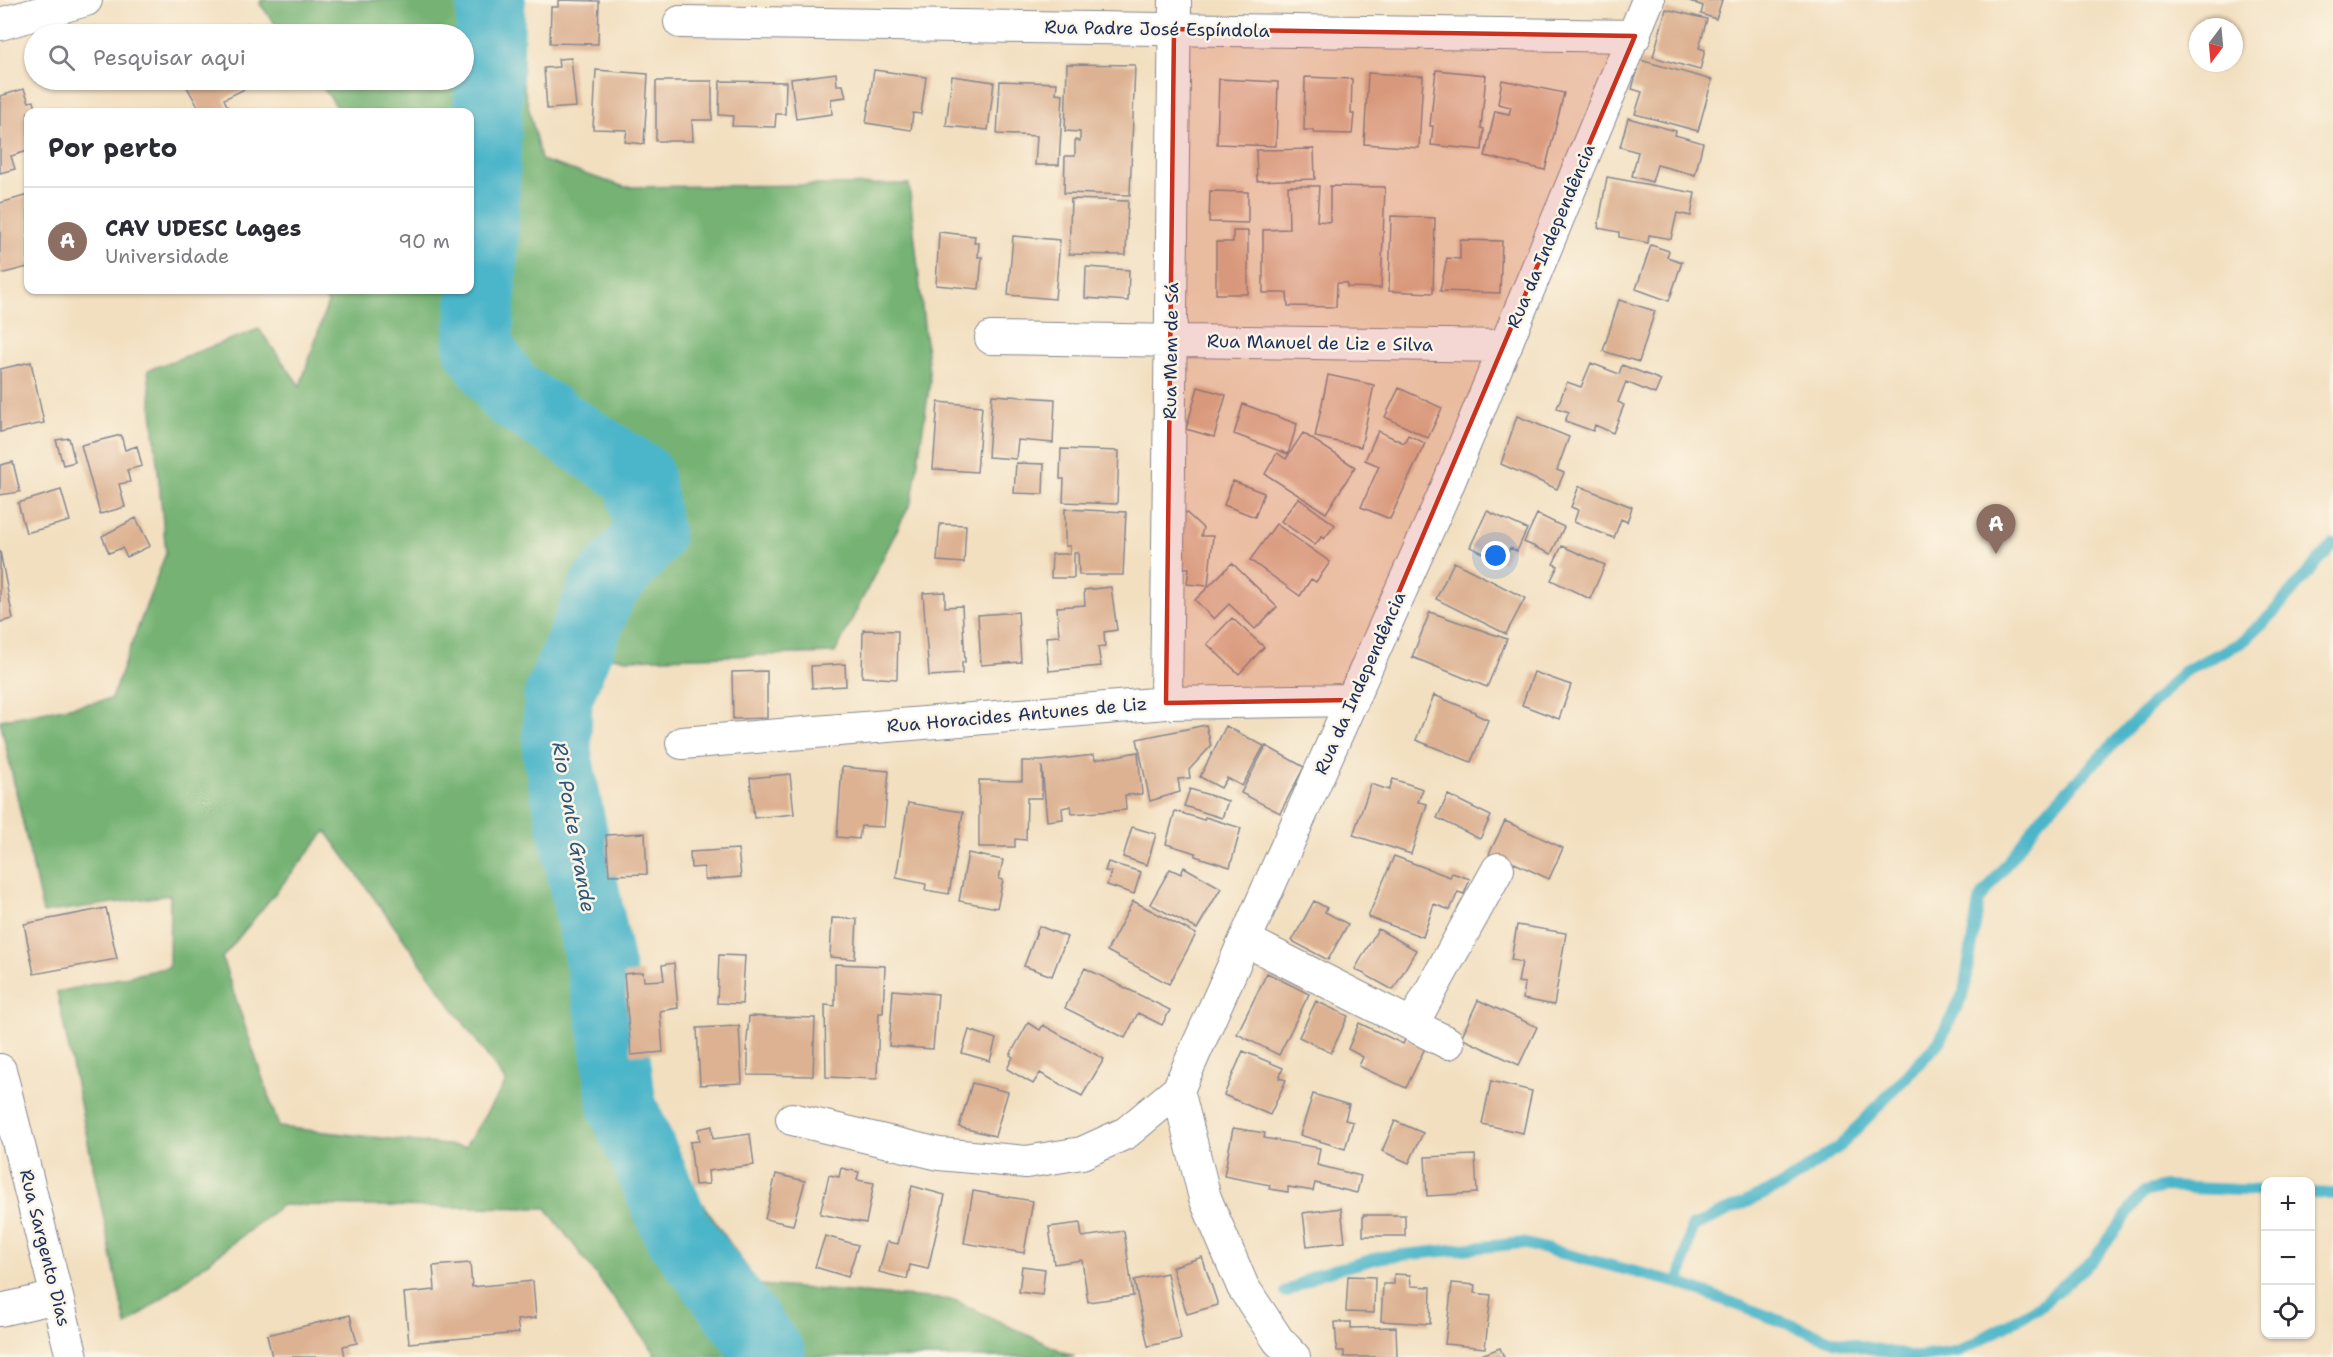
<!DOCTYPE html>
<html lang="pt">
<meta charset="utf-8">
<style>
body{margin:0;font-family:"Shantell Sans",sans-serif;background:#f2f2f3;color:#2b2b33}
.controls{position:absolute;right:18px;bottom:18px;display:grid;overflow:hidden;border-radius:12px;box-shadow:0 2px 4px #0004}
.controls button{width:54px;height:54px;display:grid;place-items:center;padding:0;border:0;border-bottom:2px solid #e1e1e2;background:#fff;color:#2b2b33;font:30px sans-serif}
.compass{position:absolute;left:2189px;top:18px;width:54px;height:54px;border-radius:50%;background:#fff;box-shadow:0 2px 4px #0004;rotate:196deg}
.you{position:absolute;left:1496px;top:556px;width:21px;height:21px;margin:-15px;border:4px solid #fff;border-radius:50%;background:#1a73e8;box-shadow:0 0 0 9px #1a73e833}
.badge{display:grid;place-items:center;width:39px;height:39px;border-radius:50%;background:#c8321e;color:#fff;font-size:20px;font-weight:700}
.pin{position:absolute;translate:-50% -50px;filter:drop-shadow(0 2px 3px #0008)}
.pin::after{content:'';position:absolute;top:32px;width:21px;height:18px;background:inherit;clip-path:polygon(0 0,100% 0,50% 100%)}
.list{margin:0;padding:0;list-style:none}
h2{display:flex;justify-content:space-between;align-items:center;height:78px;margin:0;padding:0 24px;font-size:26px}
h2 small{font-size:20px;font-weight:400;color:#7c7c81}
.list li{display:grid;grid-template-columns:39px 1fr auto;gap:18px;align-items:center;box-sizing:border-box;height:108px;padding:0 24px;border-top:2px solid #e1e1e2}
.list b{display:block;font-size:22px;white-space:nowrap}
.list p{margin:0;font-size:20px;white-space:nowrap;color:#7c7c81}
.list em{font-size:20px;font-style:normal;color:#7c7c81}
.icon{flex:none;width:33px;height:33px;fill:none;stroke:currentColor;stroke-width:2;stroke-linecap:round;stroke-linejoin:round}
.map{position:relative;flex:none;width:2333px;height:1357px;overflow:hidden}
.search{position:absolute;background:#fff;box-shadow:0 2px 4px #0004;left:24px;top:24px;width:450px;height:66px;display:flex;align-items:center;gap:15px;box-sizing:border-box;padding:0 21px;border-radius:33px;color:#7c7c81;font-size:22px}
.panel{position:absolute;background:#fff;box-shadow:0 2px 4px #0004;left:24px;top:108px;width:450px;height:186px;border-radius:12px}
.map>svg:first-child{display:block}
</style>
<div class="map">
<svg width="2333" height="1357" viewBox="0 0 2333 1357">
<rect width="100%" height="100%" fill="#fcf5e5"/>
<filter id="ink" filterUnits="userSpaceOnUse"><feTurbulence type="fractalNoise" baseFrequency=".0167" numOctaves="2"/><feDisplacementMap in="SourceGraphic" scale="12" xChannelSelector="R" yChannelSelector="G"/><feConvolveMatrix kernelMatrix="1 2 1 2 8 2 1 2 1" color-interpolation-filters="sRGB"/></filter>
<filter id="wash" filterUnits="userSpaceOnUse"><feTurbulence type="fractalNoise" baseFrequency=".008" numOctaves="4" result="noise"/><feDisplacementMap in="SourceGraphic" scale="24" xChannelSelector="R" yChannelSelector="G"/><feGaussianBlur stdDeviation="1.35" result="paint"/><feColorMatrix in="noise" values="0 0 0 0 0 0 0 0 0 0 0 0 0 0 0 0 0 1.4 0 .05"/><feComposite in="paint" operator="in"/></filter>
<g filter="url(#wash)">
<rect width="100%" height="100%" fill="#f2dfc0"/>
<path fill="#75b273" stroke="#487068" stroke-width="1.5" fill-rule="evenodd" d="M261 0H525L518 62 541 160 625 187 909 184 930 382 912 500 835 653 627 659 560 651 645 1121 759 1285 954 1300 1074 1357H654L655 1353 546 1208 282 1205 126 1326 57 992 169 967 170 895 43 913 0 720 111 699 166 553 148 370 259 329 300 386 328 302 317 290H470V112H341L317 80H464V34H283L260 4ZM326 831 506 1082 465 1147 279 1127 222 958Z"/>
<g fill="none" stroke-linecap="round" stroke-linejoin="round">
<path stroke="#4bb5c9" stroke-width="12" d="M2310 1193 2333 1194
M1679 1283 1692 1227 1785 1184 1840 1146 1939 1042 1964 992 1979 901 2039 820 2183 672 2242 642 2271 615 2333 544
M1286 1292 1318 1274 1382 1257 1522 1243 1679 1283 1834 1341 1914 1357
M1918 1357 1959 1352 2037 1308 2094 1259 2144 1192 2164 1187 2266 1191"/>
<path stroke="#4bb5c9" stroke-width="69" d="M491 0 483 270 478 347 511 394 639 476 649 536 603 588 558 697 557 753 612 1024 622 1106 678 1232 772 1357"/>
</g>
<g id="blocks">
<path fill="#ddb293" d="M558 0 599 1 598 44 550 43 551 7H558Z
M1687 0H1722L1716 19 1701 14 1703 6Z
M1666 9 1707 19 1699 48 1705 50 1700 70 1653 57Z
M251 24 256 34H231Z
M571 58 576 107 547 109 544 68 559 67 558 59Z
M1640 60 1712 80 1698 131 1635 114 1642 92 1632 89Z
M1067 64 1135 65 1130 195 1064 193 1065 156H1075V140L1080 141V132L1065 131Z
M596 70 648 74 644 144 625 142 627 130 593 129Z
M874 70 926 77 921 114 913 113 911 130 866 123Z
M1436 70 1486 75 1481 128 1484 129 1482 150 1431 145 1433 126H1430Z
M836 73 837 85H843L846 97 831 99 832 114 796 119 791 79Z
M1368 73 1423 76 1419 148 1364 144Z
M952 76 994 82 988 130 946 126Z
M1305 77 1352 79 1351 114H1354L1352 134 1314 133V130H1304Z
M1219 79 1278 82 1276 146 1217 144Z
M183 80H263L224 99 230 112H201Z
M1502 80 1564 93 1545 170 1485 156 1495 111 1509 114 1511 107 1498 104Z
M656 81H712V120H692L693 141H656Z
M720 81 786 82 785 114H776L775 127 732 126 733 116 719 115Z
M1000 81 1057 83 1056 93 1063 94 1059 165H1035L1037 136 997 134Z
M24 89 29 102 34 101 37 112H28V151L11 156 15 169 0 173V96Z
M1628 118 1676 131 1675 135 1703 143 1695 175 1657 165 1652 182 1632 176 1638 152 1620 147Z
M1314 149 1315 179 1257 181 1256 150Z
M1607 177 1695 193 1691 216 1677 213 1671 239 1649 235 1648 243 1619 237V232L1598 228Z
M1288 186H1319L1317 221 1330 222V186L1385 187 1381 288 1347 287V283H1337L1336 307 1288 306 1287 293H1263V230L1289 229Z
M1210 191 1248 192V223L1209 222Z
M28 195V267L0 274V203Z
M1071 199 1128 201 1126 255 1069 254Z
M1391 216 1435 218 1433 293 1389 291Z
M1233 231H1248V294H1216V242H1233Z
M939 232 975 236 974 243H979L978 257H982L979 289 936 285Z
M1013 236 1060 240 1055 299 1008 295Z
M1460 240 1502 241 1500 293 1440 291 1447 258 1460 259Z
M1651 245 1669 251 1667 257 1682 262 1669 301 1636 289Z
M1086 267 1129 270 1128 301 1085 298Z
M1619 300 1655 311 1639 362 1603 351Z
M31 362 44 423 0 432V369Z
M1591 363 1619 374 1622 365 1661 380 1655 394 1626 382 1618 402 1624 405 1613 433 1595 425 1593 431 1565 421 1569 412 1557 408 1567 382 1581 387Z
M1328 375 1374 385 1361 447 1315 437Z
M1198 387 1226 395 1214 437 1186 429Z
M1399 388 1442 408 1428 438 1385 417Z
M992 395 1055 399 1053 443 1018 440 1016 459 988 457Z
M938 402 982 406 977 472 933 469Z
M1243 404 1297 424 1288 454 1234 434Z
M1517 416 1569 437 1557 470 1564 473 1557 489 1501 464Z
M1378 431 1404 443 1408 435 1425 443 1390 519 1361 507 1379 466 1365 460Z
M1303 433 1355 467 1326 513 1265 474 1277 453 1286 459Z
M121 435 125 450 137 446 142 466 127 470 130 482 119 484 125 507 100 514 81 445Z
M69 438 75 462 63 465 56 440Z
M1061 449 1119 451 1117 504 1063 502 1064 479H1060Z
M13 462 20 492 0 495V465Z
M1016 463 1044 464 1043 494 1014 493Z
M1233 481 1264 493 1255 517 1224 505Z
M1579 486 1632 507 1627 522 1621 519 1614 538 1574 522 1578 510 1571 507Z
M61 490 70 521 26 533 18 503Z
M1298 498 1335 525 1324 539 1322 536 1315 545 1281 521Z
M1180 507 1203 528 1201 536H1213L1208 586 1187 584 1189 568 1175 567Z
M1065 509 1126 512 1123 575H1079L1078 553H1074V578H1051L1052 554H1070V546H1065Z
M1487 511 1527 529 1517 551 1510 548 1503 562 1470 547Z
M1537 514 1564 527 1551 554 1524 542Z
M136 518 150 546 127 557 122 548 109 553 102 536Z
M940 524 966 525 964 563 937 561Z
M1276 524 1330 562 1316 582 1311 579 1300 596 1250 560Z
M1562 546 1605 565 1590 599 1551 580 1558 566 1553 564Z
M0 551 13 619 0 622Z
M1454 562 1525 598 1506 634 1436 599Z
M1232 563 1277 607 1255 629 1229 604 1214 619 1195 600Z
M1111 587 1117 630 1104 632 1105 646 1098 647 1101 666 1049 671 1046 637 1059 636 1057 607 1085 605 1084 590Z
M945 592V607L962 606 965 662H962V674L929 676 923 593Z
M1018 612 1021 662 981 665 978 615Z
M1430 612 1507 639 1487 687 1412 657Z
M1232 618 1264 647 1239 674 1207 644Z
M863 630 898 631 897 679 862 677Z
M845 664 846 686 812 688 811 666Z
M767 671V718L733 719 732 672Z
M1534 672 1571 685 1559 719 1522 705Z
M1434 695 1475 712V714L1488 720 1471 762 1416 740Z
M1206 725 1211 746 1189 770 1190 778 1178 779 1180 792 1150 801 1137 739Z
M1226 726 1264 746 1242 786 1227 778 1221 788 1200 777Z
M1266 746 1304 767 1280 813 1241 793Z
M1138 752 1142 794 1125 795 1126 810 1072 814 1071 806 1062 808 1063 819 1047 821 1042 766V798H1027L1026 840 1015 839V847H979V780L1022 781V761H1042L1094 755 1095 760Z
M842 767 889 771 884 827 861 826 859 839 837 837Z
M790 774 794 814 754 818 750 778Z
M1393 779 1423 789 1418 802 1427 804 1411 854 1353 835 1371 784 1389 790Z
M1190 789 1228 801 1222 818 1184 806Z
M1448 795 1491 816 1480 839 1437 818Z
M908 803 963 812 949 894 925 890 926 884 896 878Z
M1175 811 1204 820 1205 817 1241 828 1230 867 1195 856 1196 853 1166 844Z
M1505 821 1563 848 1549 879 1506 859 1505 862 1489 854Z
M1132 827 1156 834 1147 865 1123 857Z
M645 833 647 874 609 875 606 835Z
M738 849 741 877 705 880 704 867 691 868 690 852Z
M968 853 1003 860 999 879 1003 880 997 908 959 901Z
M1394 856 1450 877 1452 873 1470 879 1464 894 1458 892 1450 910 1434 904 1423 937 1368 917Z
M1108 862 1141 872 1134 894 1107 885 1111 872 1105 871Z
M1184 867 1221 888 1197 929 1150 904 1170 869 1181 874Z
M1133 901 1196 934 1169 984 1107 951Z
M1314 901 1327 908 1325 912 1348 924 1328 960 1292 941Z
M106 908 117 959 34 974 24 924Z
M832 918 857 919 855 959 830 957Z
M1517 925 1566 933 1554 1005 1523 999 1525 983 1518 982 1522 962 1511 960Z
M1039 926 1067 937 1052 976 1024 966Z
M1378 929 1416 950 1393 990 1355 969Z
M719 955 745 956 742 1004 717 1003Z
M674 963 678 1008 660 1011 663 1052 631 1055 624 974 643 972 644 981 664 980 662 965Z
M835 964 885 966 883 1013H879L877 1079 826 1077 825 1005 835 1006Z
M1085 968 1170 1010 1162 1025 1138 1013 1125 1038 1065 1008Z
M1267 973 1309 994 1279 1055 1237 1034Z
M893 990 938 994 933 1049 889 1046Z
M1478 1000 1537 1027 1519 1065 1461 1038Z
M1316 1001 1348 1016 1331 1053 1299 1037Z
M749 1016 815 1018 813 1076 748 1075V1051H746Z
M1028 1023 1040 1030 1043 1025 1104 1059 1082 1096 1040 1073 1033 1084 1007 1069 1013 1057 1010 1055Z
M1359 1023 1403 1044 1406 1038 1425 1048 1406 1088 1359 1066 1363 1057 1348 1049Z
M739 1026 742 1083 700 1085 697 1028Z
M969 1030 996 1039 990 1061 962 1053Z
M1243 1051 1283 1068 1279 1078 1286 1080 1270 1115 1224 1095Z
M1491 1081 1532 1091 1523 1133 1482 1124Z
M972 1083 1008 1092 995 1136 959 1127Z
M1313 1094 1349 1105 1345 1120 1353 1122 1345 1149 1300 1135Z
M1395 1121 1423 1133 1409 1163 1382 1151Z
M712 1126 713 1139 750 1134 754 1165 708 1171 709 1184 695 1185 690 1142 699 1141 698 1129Z
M1233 1128 1265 1133 1264 1138 1320 1148 1317 1165 1361 1176 1357 1193 1315 1183 1313 1191 1288 1187V1192L1269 1189 1270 1185 1224 1176Z
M1475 1155 1477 1193 1427 1196 1425 1157Z
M841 1168 859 1172 857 1180 874 1183 866 1223 820 1214 829 1175 839 1177Z
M776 1174 805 1181 793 1225 765 1219Z
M912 1186 945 1195 928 1269 910 1265 907 1279 879 1272 887 1242 898 1244Z
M973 1191 1033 1201 1024 1253 964 1243Z
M1341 1208 1345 1242 1307 1246 1303 1213Z
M1363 1215H1405V1236H1363Z
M1080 1223 1082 1237 1124 1231 1133 1296 1088 1302 1082 1260 1054 1264 1049 1227Z
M825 1236 858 1245 848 1277 815 1267Z
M1202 1257 1218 1305 1187 1314 1172 1267Z
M470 1263 472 1287 533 1281 536 1318 517 1320 519 1333 409 1343 404 1293 435 1290 433 1266Z
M1022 1266 1045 1269 1042 1295 1019 1292Z
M1167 1273 1181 1339 1148 1346 1134 1280Z
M1394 1274 1410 1275 1411 1286 1431 1287 1430 1324 1381 1321 1383 1284H1394Z
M1348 1276 1375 1277 1374 1313 1346 1312Z
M1452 1283 1475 1285 1474 1293 1491 1295 1485 1348 1445 1344Z
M350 1315 357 1343 343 1346 345 1357H272L267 1335Z
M1335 1322H1351V1328L1396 1327 1397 1357H1344V1351H1337Z
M1500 1348 1504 1357H1476Z"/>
</g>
</g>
<g filter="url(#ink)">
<use href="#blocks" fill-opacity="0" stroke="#86878f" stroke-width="1.5"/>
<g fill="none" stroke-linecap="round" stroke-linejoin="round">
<g stroke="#86878f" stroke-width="34">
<path id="minor" d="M680 22 1635 36
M0 24 86 0
M991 338 1506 346
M1166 703 1175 0
M682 743 1166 703 1353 700
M1245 940 1448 1043
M1412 1025 1498 869
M0 1070 72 1357
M792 1119 939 1154 1026 1162 1082 1153 1126 1133 1178 1090
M0 1310 57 1297
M1294 1357 1278 1340 1243 1287 1205 1198 1178 1090 1447 487 1648 0"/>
</g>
<use href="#minor" stroke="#fff" stroke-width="32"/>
</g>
</g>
<path fill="#c8321e" fill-opacity="0.2" stroke="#c8321e" stroke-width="4.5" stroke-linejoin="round" d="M1174 29 1635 36 1353 700 1166 703Z"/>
<g text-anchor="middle" stroke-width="5" stroke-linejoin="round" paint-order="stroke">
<g font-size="18" fill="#1b2f5e" stroke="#fcf5e5">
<text transform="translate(1157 29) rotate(1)" y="6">Rua Padre José Espíndola</text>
<text transform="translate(1551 236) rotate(-67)" y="6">Rua da Independência</text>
<text transform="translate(1320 343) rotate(1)" y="6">Rua Manuel de Liz e Silva</text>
<text transform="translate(1171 351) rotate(-89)" y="6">Rua Mem de Sá</text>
<text transform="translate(1360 683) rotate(-66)" y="6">Rua da Independência</text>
<text transform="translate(1017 715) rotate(-5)" y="6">Rua Horacides Antunes de Liz</text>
<text transform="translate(45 1248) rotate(76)" y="6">Rua Sargento Dias</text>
</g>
<g font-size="20" font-style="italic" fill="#29577e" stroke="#fcf5e5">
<text transform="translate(574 827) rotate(80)" y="7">Rio Ponte Grande</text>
</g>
</g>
</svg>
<div class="controls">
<button>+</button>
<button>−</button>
<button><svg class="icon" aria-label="locate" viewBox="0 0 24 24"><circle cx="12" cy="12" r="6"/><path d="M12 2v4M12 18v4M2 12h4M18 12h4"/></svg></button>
</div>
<svg class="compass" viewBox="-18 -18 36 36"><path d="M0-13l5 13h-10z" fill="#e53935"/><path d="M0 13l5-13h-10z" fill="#7c7c81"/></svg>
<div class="you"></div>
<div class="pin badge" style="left:1996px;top:554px;background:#8d6e63">A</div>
<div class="search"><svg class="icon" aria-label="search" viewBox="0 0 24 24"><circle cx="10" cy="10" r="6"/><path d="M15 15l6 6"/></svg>Pesquisar aqui</div>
<section class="panel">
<h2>Por perto<small></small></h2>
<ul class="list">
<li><span class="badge" style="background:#8d6e63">A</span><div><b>CAV UDESC Lages</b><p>Universidade</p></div><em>90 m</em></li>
</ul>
</section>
</div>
